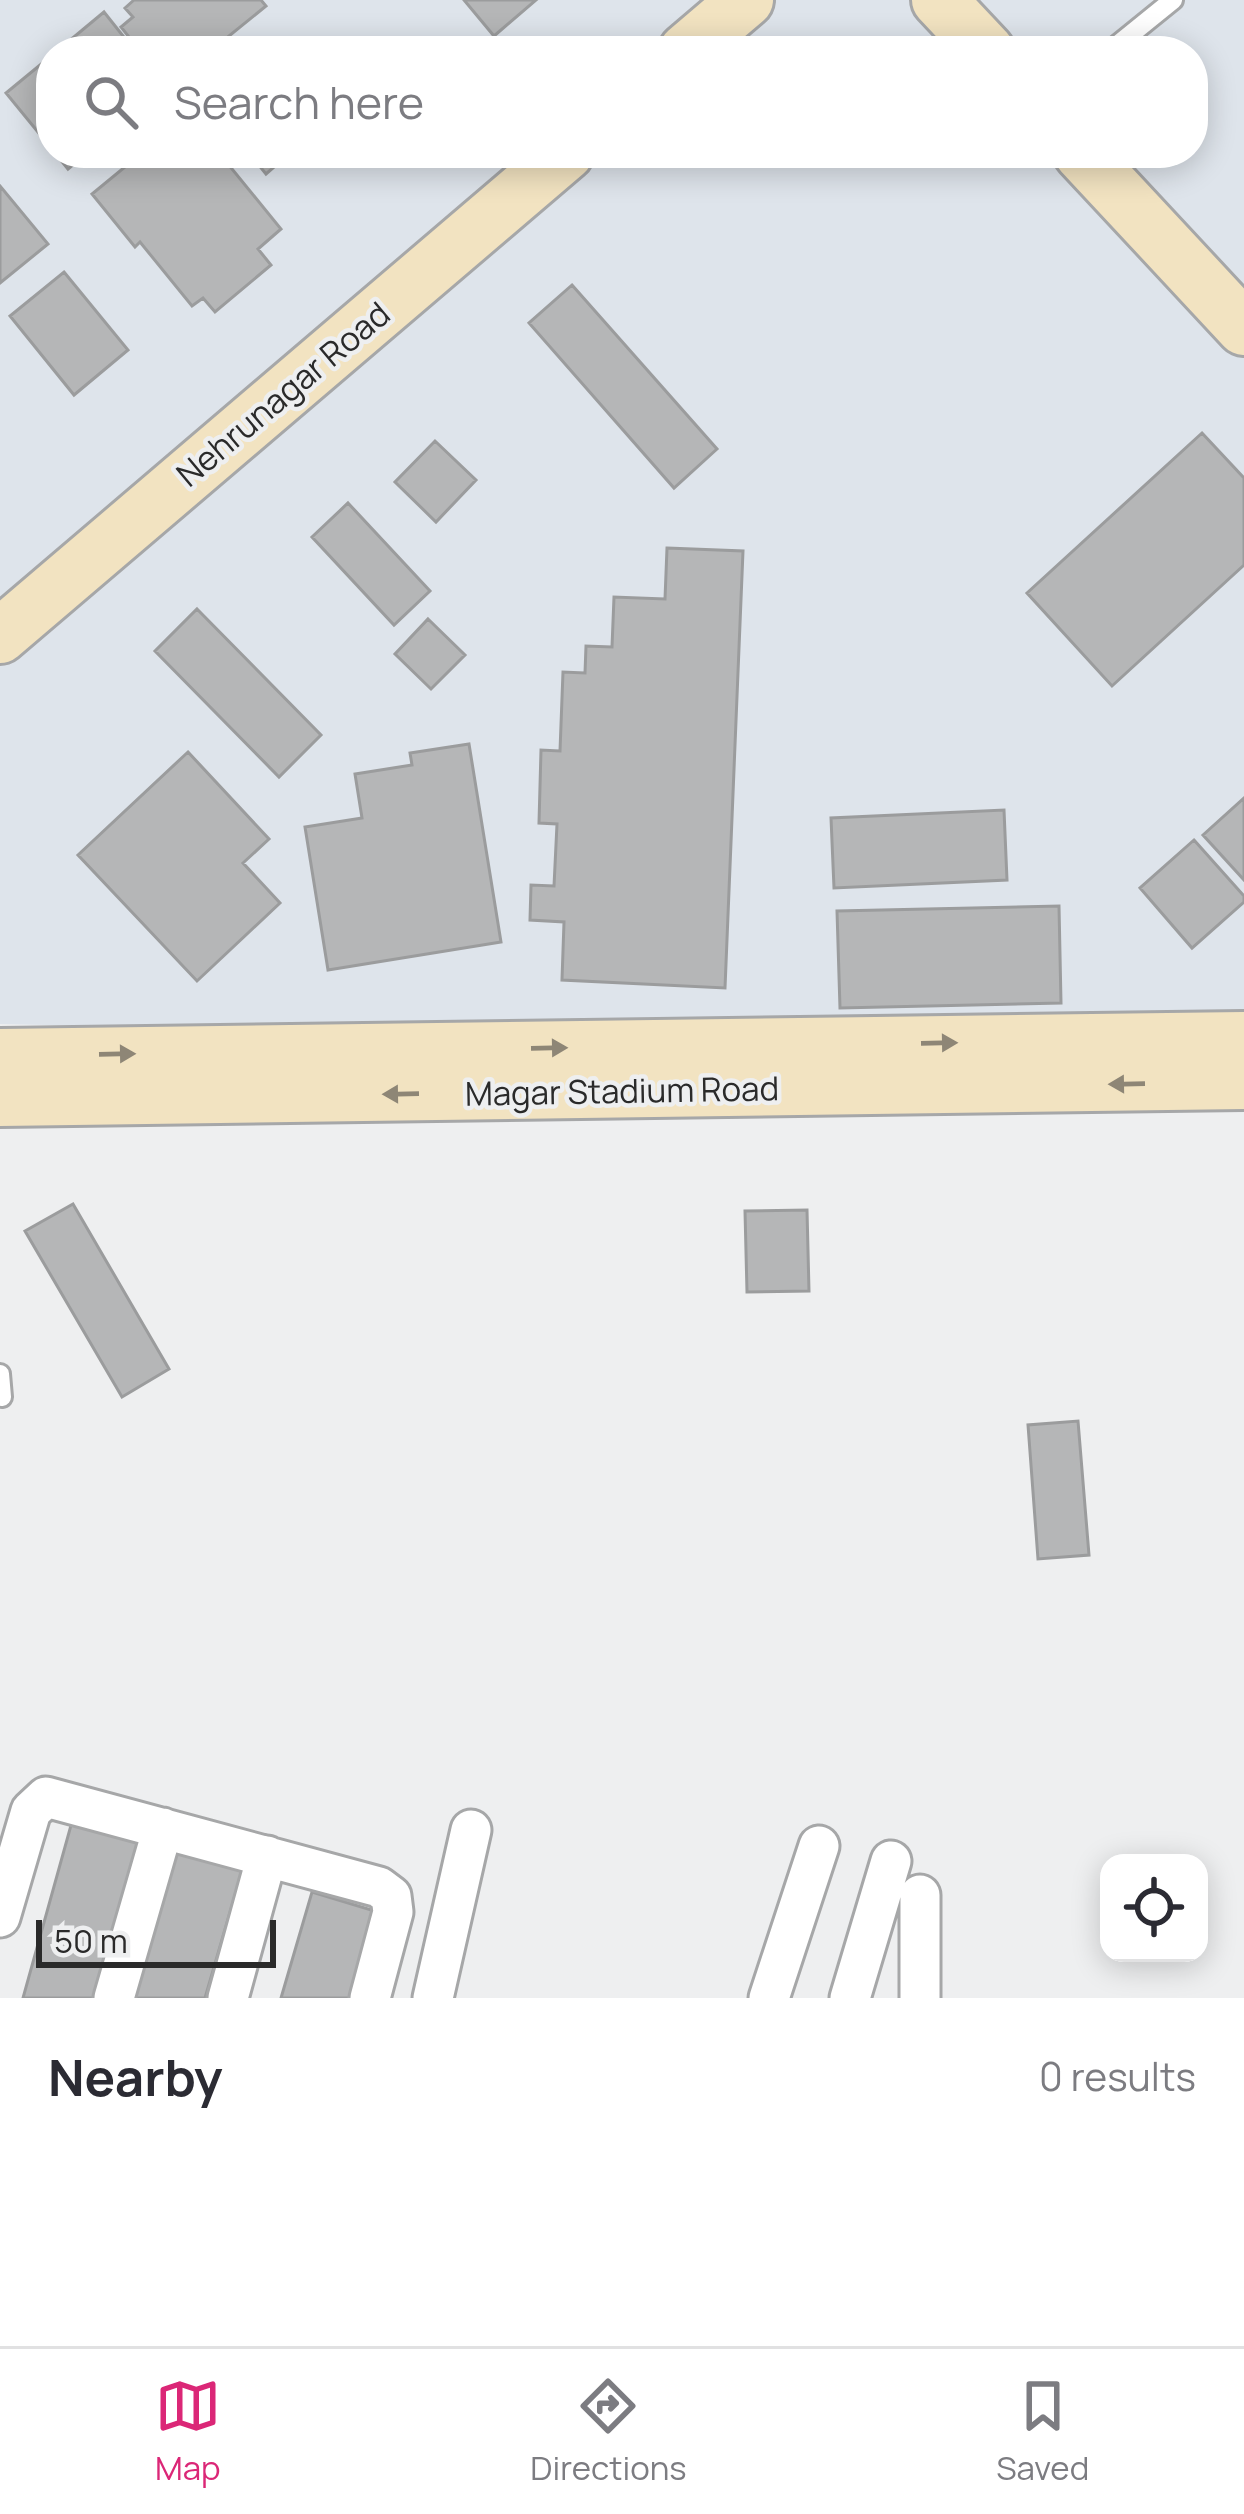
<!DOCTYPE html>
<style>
body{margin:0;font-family:Manrope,sans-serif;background:#f7f7f7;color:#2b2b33}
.controls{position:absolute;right:36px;bottom:36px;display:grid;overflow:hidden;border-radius:24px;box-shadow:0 6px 30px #0003}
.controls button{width:108px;height:108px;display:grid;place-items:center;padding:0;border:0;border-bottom:3px solid #e1e1e2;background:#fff;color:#2b2b33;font:60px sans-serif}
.scale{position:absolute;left:36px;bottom:30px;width:240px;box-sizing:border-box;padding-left:12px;border:6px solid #2a2a2a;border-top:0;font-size:33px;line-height:42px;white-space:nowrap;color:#2a2a2a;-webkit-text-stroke:9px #eeeff0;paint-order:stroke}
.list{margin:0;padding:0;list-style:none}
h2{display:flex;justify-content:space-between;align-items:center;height:156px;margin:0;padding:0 48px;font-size:51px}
h2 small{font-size:39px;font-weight:400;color:#7c7c81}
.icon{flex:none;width:66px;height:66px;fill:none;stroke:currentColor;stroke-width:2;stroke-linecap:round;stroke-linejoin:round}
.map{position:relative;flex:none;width:1244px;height:1998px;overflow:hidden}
.search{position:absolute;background:#fff;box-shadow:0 6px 30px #0003;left:36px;right:36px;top:36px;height:132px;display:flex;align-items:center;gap:30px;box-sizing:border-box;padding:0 42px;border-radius:48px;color:#7c7c81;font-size:45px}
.sheet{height:348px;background:#fff}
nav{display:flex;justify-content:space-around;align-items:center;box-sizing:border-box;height:168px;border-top:3px solid #e1e1e2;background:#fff;font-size:33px;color:#7c7c81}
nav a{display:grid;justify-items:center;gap:6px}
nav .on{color:#db2777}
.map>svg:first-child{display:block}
</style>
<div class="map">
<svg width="1244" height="1998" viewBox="0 0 1244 1998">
<rect width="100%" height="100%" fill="#eeeff0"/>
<path fill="#dee4eb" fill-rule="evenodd" d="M0 0H1244V1042L1152 1049 0 1024ZM51 51H1193V153H51Z"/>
<path fill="#b5b6b7" stroke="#9b9c9d" stroke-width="3" d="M134 0H261L266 6 224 40 233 51H140L121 27 133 17 125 8Z
M464 0H536L494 36Z
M104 12 135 51H57Z
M51 56V148L6 93Z
M55 153H87L68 169Z
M124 153H219L281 229 258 249 271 265 215 312 203 298 192 306 140 242 135 247 92 194 131 162Z
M249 153H290L266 174Z
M0 186 48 244 0 283Z
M64 272 128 350 74 395 10 316Z
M572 285 717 449 674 488 529 323Z
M1202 433 1244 478V565L1112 686 1027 593Z
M435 441 476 480 436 522 395 482Z
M348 503 430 591 394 625 312 537Z
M667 548 743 551 725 988 562 980 564 922 530 920 531 885 554 886 557 824 539 823 541 750 560 751 563 672 585 673 586 646 612 647 614 597 665 599Z
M197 609 321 735 279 777 155 651Z
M428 619 465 655 431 689 395 654Z
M469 744 501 942 328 970 305 827 362 818 355 774 412 765 410 753Z
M188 752 269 839 243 863 280 903 197 981 78 855Z
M1244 798V880L1203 835Z
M1004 810 1007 880 834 888 831 818Z
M1194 840 1244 896V902L1192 948 1140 888Z
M1059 906 1061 1003 840 1008 837 911Z
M73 1204 169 1369 122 1397 25 1231Z
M807 1210 809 1291 747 1292 745 1211Z
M1078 1421 1089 1555 1038 1559 1028 1425Z
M73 1818 140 1837 95 1998H23Z
M177 1849 243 1868 205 1998H133Z
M312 1892 378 1912 353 1998H281Z"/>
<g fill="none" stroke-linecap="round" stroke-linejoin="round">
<g stroke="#a6a7a8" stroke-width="24">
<path id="lane" d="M1110 51 1173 0
M0 1374 2 1397"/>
</g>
<g stroke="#a6a7a8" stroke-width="45">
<path id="street" d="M0 1917 31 1811 46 1797 379 1887 391 1896 393 1912 370 1998
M114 1998 163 1828
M228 1998 267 1856
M433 1998 471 1830
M769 1998 819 1846
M850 1998 891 1861
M920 1998V1895"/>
</g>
<g stroke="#a6a7a8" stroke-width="60">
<path id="secondary" d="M939 0 987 51
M686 51 746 0
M1081 153 1244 328
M0 636 566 153
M0 1056 1244 1039
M0 1099 1244 1082"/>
</g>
<use href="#lane" stroke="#fff" stroke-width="18"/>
<use href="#street" stroke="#fff" stroke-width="39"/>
<use href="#secondary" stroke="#f2e3c1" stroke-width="54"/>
</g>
<defs><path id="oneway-solid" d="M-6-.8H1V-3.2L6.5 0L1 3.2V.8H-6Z" transform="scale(3)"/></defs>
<g fill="#8e8676">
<use href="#oneway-solid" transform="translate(939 1043) rotate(-1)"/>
<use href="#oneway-solid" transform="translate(549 1048) rotate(-1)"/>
<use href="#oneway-solid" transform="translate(117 1054) rotate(-1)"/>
<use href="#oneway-solid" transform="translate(1127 1084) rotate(179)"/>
<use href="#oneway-solid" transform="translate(401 1094) rotate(179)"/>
</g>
<g text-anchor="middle" stroke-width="9" stroke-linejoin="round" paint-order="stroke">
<g font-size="33" fill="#2a2a2a" stroke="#eeeff0">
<text transform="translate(283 394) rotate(-40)" y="12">Nehrunagar Road</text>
<text transform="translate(622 1091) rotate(-1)" y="12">Magar Stadium Road</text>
</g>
</g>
</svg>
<div class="controls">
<button><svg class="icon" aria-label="locate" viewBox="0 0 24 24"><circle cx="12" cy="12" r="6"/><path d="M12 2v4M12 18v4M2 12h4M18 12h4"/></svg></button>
</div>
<div class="scale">50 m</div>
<div class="search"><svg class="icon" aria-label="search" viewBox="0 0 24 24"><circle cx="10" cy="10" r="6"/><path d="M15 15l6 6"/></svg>Search here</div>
</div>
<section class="sheet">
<h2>Nearby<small>0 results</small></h2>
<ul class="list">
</ul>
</section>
<nav>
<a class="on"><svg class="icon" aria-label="map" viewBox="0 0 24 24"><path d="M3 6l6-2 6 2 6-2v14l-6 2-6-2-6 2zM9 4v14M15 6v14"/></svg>Map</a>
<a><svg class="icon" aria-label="directions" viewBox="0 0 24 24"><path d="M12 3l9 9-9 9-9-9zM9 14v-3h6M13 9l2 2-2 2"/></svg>Directions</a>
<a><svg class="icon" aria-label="saved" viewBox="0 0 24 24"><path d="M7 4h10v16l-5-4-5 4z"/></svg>Saved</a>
</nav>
